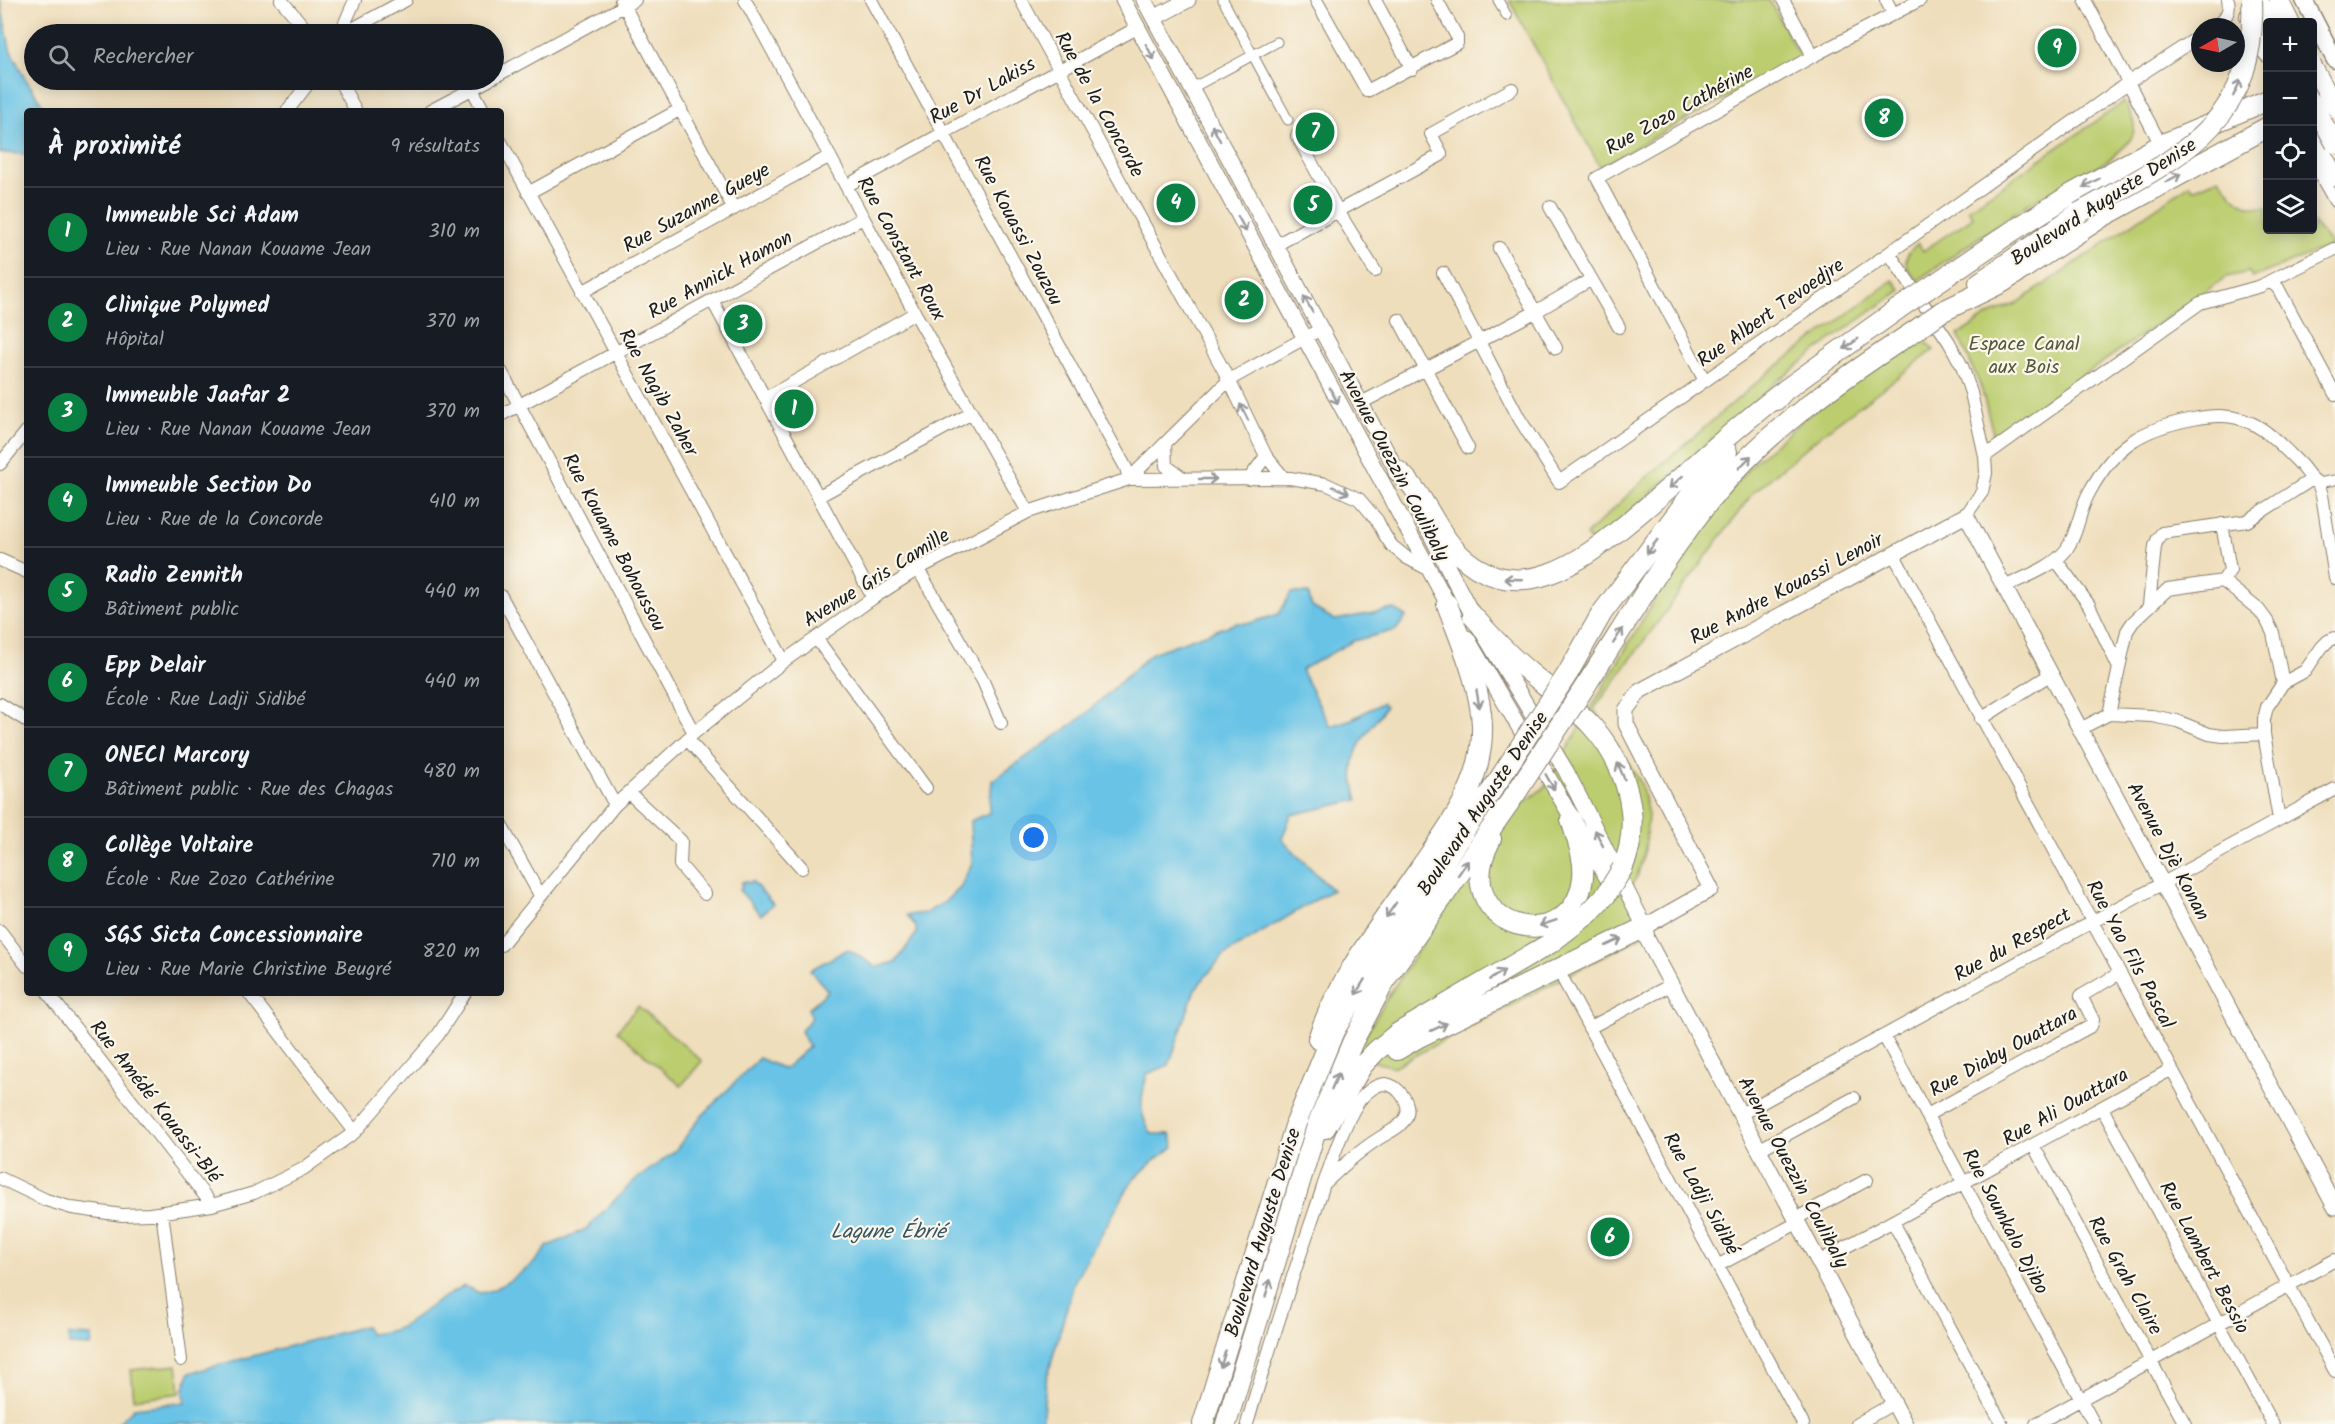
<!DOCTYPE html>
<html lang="fr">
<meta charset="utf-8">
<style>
body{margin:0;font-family:Kalam,sans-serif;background:#20242c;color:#f1f3f6}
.controls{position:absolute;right:18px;top:18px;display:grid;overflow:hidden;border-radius:6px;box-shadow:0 3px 15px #0003}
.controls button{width:54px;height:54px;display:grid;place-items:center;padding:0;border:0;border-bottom:2px solid #363941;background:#171b24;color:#f1f3f6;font:30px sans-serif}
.compass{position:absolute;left:2191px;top:18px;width:54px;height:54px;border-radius:50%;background:#171b24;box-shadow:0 3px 15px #0003;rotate:261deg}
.you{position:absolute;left:1034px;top:838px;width:21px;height:21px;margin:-15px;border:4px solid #fff;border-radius:50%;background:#1a73e8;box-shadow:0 0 0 9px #1a73e833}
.badge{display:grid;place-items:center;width:39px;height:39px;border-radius:50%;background:#0b8043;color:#fff;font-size:20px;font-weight:700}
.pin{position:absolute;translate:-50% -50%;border:3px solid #fff;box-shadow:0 2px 6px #0006}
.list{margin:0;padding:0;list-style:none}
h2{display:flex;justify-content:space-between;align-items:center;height:78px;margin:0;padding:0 24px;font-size:26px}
h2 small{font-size:20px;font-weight:400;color:#9ea1a6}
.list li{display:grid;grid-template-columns:39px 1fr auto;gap:18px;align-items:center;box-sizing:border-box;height:90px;padding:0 24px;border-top:2px solid #363941}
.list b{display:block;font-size:22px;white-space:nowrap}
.list p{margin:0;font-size:20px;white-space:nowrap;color:#9ea1a6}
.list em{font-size:20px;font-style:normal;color:#9ea1a6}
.icon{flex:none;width:33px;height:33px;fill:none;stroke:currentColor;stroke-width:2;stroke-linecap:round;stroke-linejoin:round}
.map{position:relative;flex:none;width:2335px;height:1424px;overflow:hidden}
.search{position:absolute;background:#171b24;box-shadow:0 3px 15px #0003;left:24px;top:24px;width:480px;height:66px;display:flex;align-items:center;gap:15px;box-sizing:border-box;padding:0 21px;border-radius:33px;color:#9ea1a6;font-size:22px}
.panel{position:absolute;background:#171b24;box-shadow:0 3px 15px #0003;left:24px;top:108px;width:480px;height:888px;border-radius:6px}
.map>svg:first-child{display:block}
</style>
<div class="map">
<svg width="2335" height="1424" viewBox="0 0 2335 1424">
<rect width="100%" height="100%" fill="#fbf7ec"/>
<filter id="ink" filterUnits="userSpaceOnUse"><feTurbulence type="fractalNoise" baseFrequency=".0167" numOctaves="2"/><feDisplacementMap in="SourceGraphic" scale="12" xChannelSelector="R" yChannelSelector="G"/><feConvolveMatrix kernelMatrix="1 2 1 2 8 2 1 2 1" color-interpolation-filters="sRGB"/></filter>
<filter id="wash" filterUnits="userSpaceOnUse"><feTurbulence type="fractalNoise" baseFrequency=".008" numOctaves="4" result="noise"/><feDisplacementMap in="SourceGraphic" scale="24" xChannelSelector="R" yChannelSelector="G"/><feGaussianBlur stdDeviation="1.35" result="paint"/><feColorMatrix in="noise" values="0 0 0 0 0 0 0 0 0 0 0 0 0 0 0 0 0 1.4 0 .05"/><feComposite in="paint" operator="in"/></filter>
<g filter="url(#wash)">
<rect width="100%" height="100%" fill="#efdebc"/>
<path fill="#bccd70" stroke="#6c7446" stroke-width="1.5" d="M1509 0H1769L1800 57 1600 167Z
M2124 102C2131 114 2139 127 2130 140 2112 165 2057 186 2030 203 1991 228 1954 255 1917 281 1903 263 1900 259 1918 243L1923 251 1973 217 1968 209Z
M2219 178C2233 197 2241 209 2267 207L2268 230H2312L2313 223 2332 245 2252 278 2249 272 2226 277 1994 437 1981 387 1958 335 1989 315 2016 304 2190 184 2193 189Z
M1893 280 1901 290 1832 339 1775 383 1593 545 1586 535 1647 477 1769 372Z
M1917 334 1934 350 1822 434 1752 494 1594 709 1641 783 1648 815 1645 849 1637 877 1631 885 1654 930 1393 1067 1355 1056 1361 1042 1397 982 1462 884 1519 806 1545 787 1688 542 1754 462 1805 418Z
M638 1006 702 1061 681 1086 617 1031Z
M177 1365 180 1393 134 1399 131 1370Z"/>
<path fill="#68c3e6" stroke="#427081" stroke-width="1.5" d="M0 0 10 49 25 78 47 111H27V154L0 153Z
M1291 593H1308L1312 607 1335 620 1395 609 1406 617 1396 630 1353 641 1301 670 1330 726 1352 719 1382 703 1386 706C1361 743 1344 753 1358 800L1291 815 1282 839 1332 890 1224 955 1195 989 1169 1065 1147 1074C1141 1099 1137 1112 1152 1134H1170L1174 1147 1156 1159 1132 1181 1074 1282 1046 1381 1042 1424H117L134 1408 185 1402 184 1388 189 1373 365 1326 369 1334C401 1332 407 1324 431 1306 441 1298 453 1293 464 1286L480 1293 493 1290 509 1281 533 1264 548 1246 586 1229 633 1182 675 1151 698 1120 759 1058 784 1069 809 1047 801 1031 812 1017 808 1009 828 991 810 970 848 949 876 967 896 962 916 934V927L907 915 926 913 943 903 960 888 972 863 970 821 989 813 992 781 1080 719 1152 653 1236 623H1250L1279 614Z
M745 881 749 883 752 881 773 904 761 915 739 890 742 888 741 883Z
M69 1335 92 1336 91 1346 69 1345Z"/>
</g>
<g filter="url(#ink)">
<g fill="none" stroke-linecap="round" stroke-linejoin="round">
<g stroke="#867d6c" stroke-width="11">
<path id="pedestrian" d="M1223 0 1288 120
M1498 0 1507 16
M1192 88 1277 42
M2318 483 2335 480"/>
</g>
<g stroke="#867d6c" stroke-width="14">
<path id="minor" d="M281 0 310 34
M621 0 734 209
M745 0 915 313 1028 512
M871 0 1126 468 1129 479
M1021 0 1229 380 1266 456 1284 478
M1316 0 1367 91 1457 43V37L1437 0
M1375 0 1412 69
M1783 0 1813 56
M1886 0 1893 14
M2085 0 2161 145
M2214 27C2224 20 2231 13 2228 0
M340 34 355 0
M343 34 406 0
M494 77 635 0
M339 80 356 111
M472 89 484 111
M287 111 311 80
M430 111 489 80
M1297 136 1338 211 1375 271
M501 142 784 661
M2312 160 2335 201
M846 186 1137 28
M528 193 681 109
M1550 207 1619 327
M1276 245 1441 155V153L1431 134 1512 89
M1499 248 1556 348
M1889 253 1949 342 1962 366 1971 393 1985 456 1986 473 1982 492 1966 515
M1443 273 1519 418 1559 482 1889 253 2129 82 2200 36
M2270 281 2335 249
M582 292 830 156
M712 300 873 598
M1399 320 1468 448
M501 371 694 733
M1705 381 1597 178 1813 56 1920 0
M766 398 915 313
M1361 403 1535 312 1590 280
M501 415 863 218
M1165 444 1166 466 1183 478
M1985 456 2200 303 2261 286 2270 281 2278 288 2335 394
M0 464 27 431
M1129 479 1229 380 1321 329
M1249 479 1266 456
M819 496 972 413
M2222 524 2230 570 2223 581
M1894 555 2335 1371
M0 560 27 572
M2056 560 2089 605 2118 666
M918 569 983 681 1001 723
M2004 587C2024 577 2052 568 2066 550 2079 532 2079 509 2090 491 2116 444 2142 429 2193 419 2213 415 2232 414 2251 423 2269 431 2286 450 2300 464 2307 471 2309 478 2318 483L2322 495 2335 578
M501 596 615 805
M2149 605 2155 546 2158 538 2162 533 2247 521 2311 480
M816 638 926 788
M0 704 27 721
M2109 714 2127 631 2133 622 2168 589 2223 581 2259 610 2267 621 2273 633 2283 683
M1981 719 2051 674
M2080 729 2109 714 2152 716 2177 721 2209 734 2223 736 2264 734
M687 739 802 868
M628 792 681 841 680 865 705 894
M2279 819 2264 734V719L2267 707 2283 683 2305 671 2322 647 2328 641 2335 638
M501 825 540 895
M0 931 27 966
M501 945 615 805 694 733 784 661 873 598 918 569 1028 512 1129 479 1290 478 1326 484 1359 499 1377 520 1384 534 1392 546 1407 558 1426 568
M1564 981 1803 1424
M48 993 212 1205
M249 993 355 1132
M1589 1028 1671 985
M1884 1036 2094 1424
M2102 1108 2273 1424
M1739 1115 2335 789
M1927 1115 2091 1026 2093 1020 2081 996 2120 973
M2033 1145 2185 1424
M1758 1150 1854 1098
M0 1178 46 1200 72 1208 122 1215 150 1214 212 1205 254 1193 303 1169 355 1132 438 1035 465 993
M162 1212 181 1360
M1795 1219 1867 1180
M1893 1222 2002 1424
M1818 1262 2172 1069
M1719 1265 1797 1223
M1247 1424C1268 1352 1291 1281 1315 1211 1326 1179 1341 1127 1359 1101 1365 1093 1376 1084 1385 1084 1398 1085 1410 1102 1407 1114 1405 1123 1395 1129 1388 1133 1363 1147 1344 1165 1324 1184
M1857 1424 1894 1403
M2036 1424 2335 1260"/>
</g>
<g stroke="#867d6c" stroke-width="17">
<path id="tertiary" d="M1123 0 1452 612
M1144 0 1402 480
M1154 18 1188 0
M1416 506 1473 616 1566 771 1645 927 1647 939 1905 1424
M1467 638 1614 890
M1637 931 1711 889 1626 724V710L1640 691 1966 515 2335 1207"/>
</g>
<g stroke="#867d6c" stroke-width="19">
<path id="secondary" d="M2304 0 2335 60"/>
</g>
<g stroke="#867d6c" stroke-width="20">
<path id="primary" d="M2259 0 2271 22
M2279 0 2290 22
M2312 136 2335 177"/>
</g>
<g stroke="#867d6c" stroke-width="22">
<path id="trunk" d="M2250 16 2268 52
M1979 283 2079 213
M1926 290 2011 232 2070 195 2161 145 2268 100
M1941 312 2003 282 2102 217 2268 127
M1776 400 1785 390 1898 309
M1398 471C1427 495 1436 537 1467 561 1491 580 1519 584 1548 574 1582 562 1608 539 1635 517 1686 475 1732 429 1785 390
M1473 616C1490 635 1508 655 1528 671 1549 689 1572 705 1591 725 1626 763 1644 820 1622 869
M1568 673 1602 613 1702 480 1727 452
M1586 685C1627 622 1669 550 1716 493 1771 426 1845 377 1916 330
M1491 839C1443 929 1574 963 1583 877 1585 857 1576 838 1571 819
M1318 1039C1338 977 1384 921 1420 868 1451 824 1484 782 1482 725 1480 683 1461 643 1447 604
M1397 1050 1419 1037 1637 931
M1325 1128 1362 1066 1376 1051 1398 1033 1549 944 1588 914
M1203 1424 1296 1123 1334 1031 1371 969 1498 781
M1226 1424 1317 1126 1353 1041 1387 977 1516 793"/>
</g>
<use href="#pedestrian" stroke="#fff" stroke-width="9"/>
<use href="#minor" stroke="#fff" stroke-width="12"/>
<use href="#tertiary" stroke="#fff" stroke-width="15"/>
<use href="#secondary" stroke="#fff" stroke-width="16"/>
<use href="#primary" stroke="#fff" stroke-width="18"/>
<use href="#trunk" stroke="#fff" stroke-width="20"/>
<g stroke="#867d6c" stroke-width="20" stroke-linecap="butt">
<path id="primary-bridge" d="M2312 65 2335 107
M2312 102 2335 144"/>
</g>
<g stroke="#867d6c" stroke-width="22" stroke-linecap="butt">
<path id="trunk-bridge" d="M2079 213C2174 159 2258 127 2252 0
M1898 309 1926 290
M1916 330 1941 312
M1498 781 1568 673
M1516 793 1586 685
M1588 914 1606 895 1622 869"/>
</g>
<use href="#primary-bridge" stroke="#fff" stroke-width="18"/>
<use href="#trunk-bridge" stroke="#fff" stroke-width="20"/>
</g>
<defs><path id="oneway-shaft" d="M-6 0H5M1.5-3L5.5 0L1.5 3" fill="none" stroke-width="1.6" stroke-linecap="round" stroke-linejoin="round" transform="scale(1.5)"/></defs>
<g stroke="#999">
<use href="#oneway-shaft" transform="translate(1150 52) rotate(62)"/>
<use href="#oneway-shaft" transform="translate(2237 88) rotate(-65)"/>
<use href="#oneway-shaft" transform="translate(1216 133) rotate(-118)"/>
<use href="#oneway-shaft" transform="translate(2173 178) rotate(-28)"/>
<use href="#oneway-shaft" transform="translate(2091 183) rotate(152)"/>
<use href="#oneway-shaft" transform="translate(1242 224) rotate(62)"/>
<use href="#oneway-shaft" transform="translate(1308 304) rotate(-118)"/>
<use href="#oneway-shaft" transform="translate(1851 344) rotate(144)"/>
<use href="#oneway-shaft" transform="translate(1334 396) rotate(62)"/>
<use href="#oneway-shaft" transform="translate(1244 412) rotate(-116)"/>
<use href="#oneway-shaft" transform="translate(1745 462) rotate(-46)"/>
<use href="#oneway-shaft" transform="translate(1208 479)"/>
<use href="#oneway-shaft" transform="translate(1676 482) rotate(138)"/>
<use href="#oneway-shaft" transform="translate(1341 490) rotate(23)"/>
<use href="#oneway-shaft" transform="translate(1652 547) rotate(127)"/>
<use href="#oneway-shaft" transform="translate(1513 579) rotate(-178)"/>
<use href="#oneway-shaft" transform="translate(1618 636) rotate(-57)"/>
<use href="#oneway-shaft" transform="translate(1478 699) rotate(80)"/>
<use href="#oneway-shaft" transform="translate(1621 771) rotate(-113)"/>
<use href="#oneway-shaft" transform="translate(1550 782) rotate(60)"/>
<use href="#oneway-shaft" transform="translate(1599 838) rotate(-116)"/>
<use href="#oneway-shaft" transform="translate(1463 868) rotate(-55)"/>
<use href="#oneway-shaft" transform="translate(1391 910) rotate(125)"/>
<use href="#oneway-shaft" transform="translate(1548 923) rotate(162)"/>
<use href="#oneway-shaft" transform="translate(1614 942) rotate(-25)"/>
<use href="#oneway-shaft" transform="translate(1497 975) rotate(-31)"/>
<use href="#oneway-shaft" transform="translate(1360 987) rotate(121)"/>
<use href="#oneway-shaft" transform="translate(1439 1027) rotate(-25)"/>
<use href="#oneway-shaft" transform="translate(1335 1081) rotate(-66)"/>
<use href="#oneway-shaft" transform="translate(1268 1288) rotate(-73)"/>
<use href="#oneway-shaft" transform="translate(1223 1359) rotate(107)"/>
</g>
</g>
<g text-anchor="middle" stroke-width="4.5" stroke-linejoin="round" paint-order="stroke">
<g font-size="20" fill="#1c1c1c" stroke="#fbf7ec">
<text transform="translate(982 90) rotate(-29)" y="7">Rue Dr Lakiss</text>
<text transform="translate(1100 104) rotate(61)" y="7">Rue de la Concorde</text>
<text transform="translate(1679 109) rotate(-29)" y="7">Rue Zozo Cathérine</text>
<text transform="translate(2103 201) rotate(-33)" y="7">Boulevard Auguste Denise</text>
<text transform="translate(696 207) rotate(-29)" y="7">Rue Suzanne Gueye</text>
<text transform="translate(1019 230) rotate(62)" y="7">Rue Kouassi Zouzou</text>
<text transform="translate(902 248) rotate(61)" y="7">Rue Constant Roux</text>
<text transform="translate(720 274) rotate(-29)" y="7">Rue Annick Hamon</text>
<text transform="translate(1770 312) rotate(-35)" y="7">Rue Albert Tevoedjre</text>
<text transform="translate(659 392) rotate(61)" y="7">Rue Nagib Zaher</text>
<text transform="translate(1395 465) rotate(62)" y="7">Avenue Ouezzin Coulibaly</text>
<text transform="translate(615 542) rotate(62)" y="7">Rue Kouame Bohoussou</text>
<text transform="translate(876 577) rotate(-32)" y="7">Avenue Gris Camille</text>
<text transform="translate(1786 588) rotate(-28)" y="7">Rue Andre Kouassi Lenoir</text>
<text transform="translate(1482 803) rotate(-56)" y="7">Boulevard Auguste Denise</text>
<text transform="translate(2169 851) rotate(62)" y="7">Avenue Djè Konan</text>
<text transform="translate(2012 944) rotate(-29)" y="7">Rue du Respect</text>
<text transform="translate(2131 954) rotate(62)" y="7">Rue Yao Fils Pascal</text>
<text transform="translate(2003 1051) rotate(-29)" y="7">Rue Diaby Ouattara</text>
<text transform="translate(156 1101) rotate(52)" y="7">Rue Amédé Kouassi-Blé</text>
<text transform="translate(2065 1106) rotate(-29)" y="7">Rue Ali Ouattara</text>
<text transform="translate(1794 1172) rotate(62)" y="7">Avenue Ouezzin Coulibaly</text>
<text transform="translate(1702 1193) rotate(61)" y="7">Rue Ladji Sidibé</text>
<text transform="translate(2006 1221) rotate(62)" y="7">Rue Sounkalo Djibo</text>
<text transform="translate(1262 1232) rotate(-73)" y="7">Boulevard Auguste Denise</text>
<text transform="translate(2205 1257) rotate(62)" y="7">Rue Lambert Bessio</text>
<text transform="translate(2126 1275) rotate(61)" y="7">Rue Grah Claire</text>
</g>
<g font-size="20" fill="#545a39" stroke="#fbf7ec">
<text x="2024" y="350">Espace Canal<tspan x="2024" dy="23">aux Bois</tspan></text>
</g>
<g font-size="21" font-style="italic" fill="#375663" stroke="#fbf7ec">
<text x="888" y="1238">Lagune Ébrié</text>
</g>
</g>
</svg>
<div class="controls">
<button>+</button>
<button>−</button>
<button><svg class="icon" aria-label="locate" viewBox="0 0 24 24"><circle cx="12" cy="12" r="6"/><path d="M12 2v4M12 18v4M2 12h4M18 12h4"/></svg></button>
<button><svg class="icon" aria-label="layers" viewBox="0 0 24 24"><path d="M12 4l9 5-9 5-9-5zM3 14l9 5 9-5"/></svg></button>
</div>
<svg class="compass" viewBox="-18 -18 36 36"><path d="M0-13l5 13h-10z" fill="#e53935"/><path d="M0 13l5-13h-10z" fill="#9ea1a6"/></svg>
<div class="you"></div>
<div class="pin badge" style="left:794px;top:409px">1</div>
<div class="pin badge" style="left:1244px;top:300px">2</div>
<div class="pin badge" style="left:743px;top:324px">3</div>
<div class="pin badge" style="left:1176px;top:203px">4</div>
<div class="pin badge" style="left:1313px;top:205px">5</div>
<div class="pin badge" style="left:1610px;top:1237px">6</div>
<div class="pin badge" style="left:1315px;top:132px">7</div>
<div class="pin badge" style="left:1884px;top:118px">8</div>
<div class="pin badge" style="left:2057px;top:48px">9</div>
<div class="search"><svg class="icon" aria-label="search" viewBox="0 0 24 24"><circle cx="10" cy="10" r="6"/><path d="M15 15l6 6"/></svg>Rechercher</div>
<section class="panel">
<h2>À proximité<small>9 résultats</small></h2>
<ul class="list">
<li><span class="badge">1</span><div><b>Immeuble Sci Adam</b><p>Lieu · Rue Nanan Kouame Jean</p></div><em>310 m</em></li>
<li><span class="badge">2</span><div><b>Clinique Polymed</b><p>Hôpital</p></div><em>370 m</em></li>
<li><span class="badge">3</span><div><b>Immeuble Jaafar 2</b><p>Lieu · Rue Nanan Kouame Jean</p></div><em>370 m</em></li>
<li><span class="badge">4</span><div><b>Immeuble Section Do</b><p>Lieu · Rue de la Concorde</p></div><em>410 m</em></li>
<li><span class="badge">5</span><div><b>Radio Zennith</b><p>Bâtiment public</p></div><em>440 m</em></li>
<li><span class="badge">6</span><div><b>Epp Delair</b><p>École · Rue Ladji Sidibé</p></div><em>440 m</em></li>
<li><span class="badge">7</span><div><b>ONECI Marcory</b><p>Bâtiment public · Rue des Chagas</p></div><em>480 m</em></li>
<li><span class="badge">8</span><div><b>Collège Voltaire</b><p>École · Rue Zozo Cathérine</p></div><em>710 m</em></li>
<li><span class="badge">9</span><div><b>SGS Sicta Concessionnaire</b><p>Lieu · Rue Marie Christine Beugré</p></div><em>820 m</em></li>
</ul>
</section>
</div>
